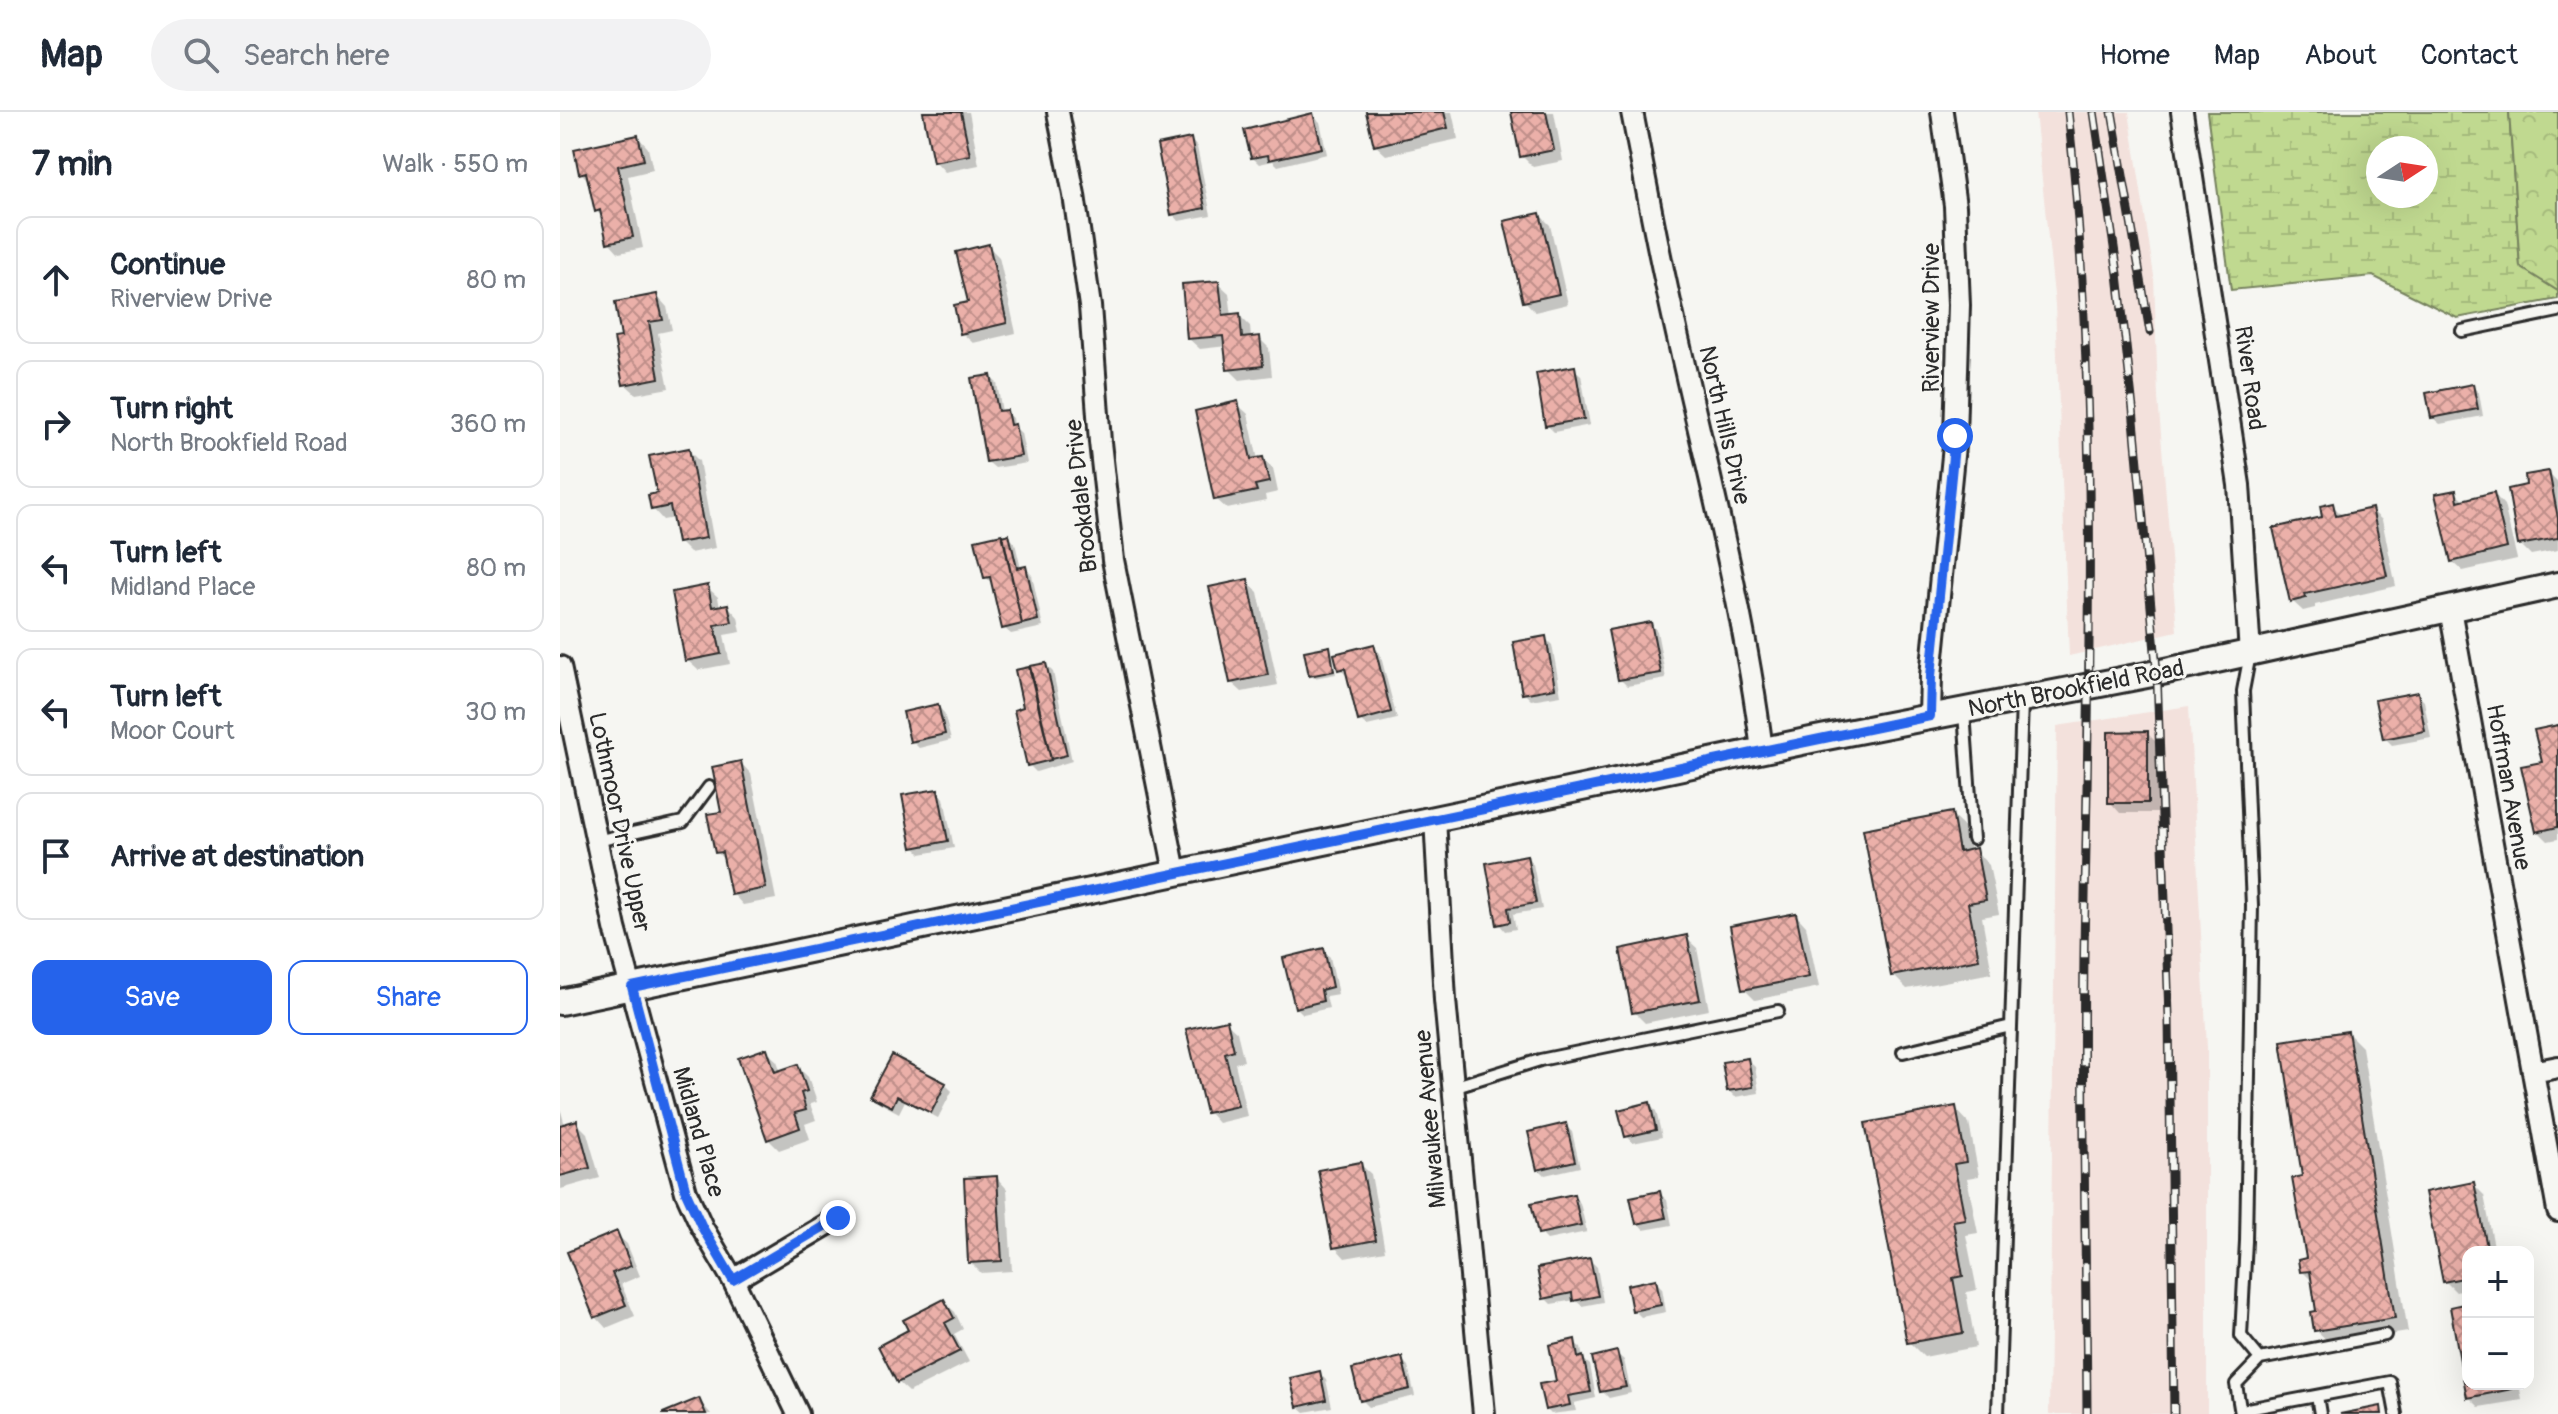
<!DOCTYPE html>
<meta charset="utf-8">
<style>
body{margin:0;font-family:Pangolin,sans-serif;background:#f2f2f3;color:#1f2937}
.controls{position:absolute;right:24px;bottom:24px;display:grid;overflow:hidden;border-radius:16px;box-shadow:0 8px 32px #0002}
.controls button{width:72px;height:72px;display:grid;place-items:center;padding:0;border:0;border-bottom:2px solid #e0e1e3;background:#fff;color:#1f2937;font:40px sans-serif}
.compass{position:absolute;left:1806px;top:24px;width:72px;height:72px;border-radius:50%;background:#fff;box-shadow:0 8px 32px #0002;rotate:78deg}
.stop{position:absolute;width:24px;height:24px;margin:-18px;border:6px solid #2563eb;border-radius:50%;background:#fff}
.stop.end{background:#2563eb;border-color:#fff;box-shadow:0 2px 8px #0008}
.list{margin:0;padding:0;list-style:none}
h2{display:flex;justify-content:space-between;align-items:center;height:104px;margin:0;padding:0 32px;font-size:34px}
h2 small{font-size:26px;font-weight:400;color:#747a83}
.list li{display:grid;grid-template-columns:52px 1fr auto;gap:24px;align-items:center;box-sizing:border-box;height:128px;margin:0 16px 16px;padding:0 16px;border:2px solid #e0e1e3;border-radius:16px}
.list b{display:block;font-size:30px;white-space:nowrap}
.list p{margin:0;font-size:26px;white-space:nowrap;color:#747a83}
.list em{font-size:26px;font-style:normal;color:#747a83}
.actions{display:flex;gap:16px;padding:24px 32px}
.actions a{flex:1;padding:18px 0;border:2px solid #2563eb;border-radius:16px;text-align:center;font-size:28px;color:#2563eb}
.actions .main{background:#2563eb;color:#fff}
.icon{flex:none;width:44px;height:44px;fill:none;stroke:currentColor;stroke-width:2;stroke-linecap:round;stroke-linejoin:round}
.map{position:relative;flex:none;width:1998px;height:1302px;overflow:hidden}
header{display:flex;align-items:center;gap:48px;box-sizing:border-box;height:112px;padding:0 40px;background:#fff;border-bottom:2px solid #e0e1e3}
header strong{font-size:38px}
nav{display:flex;gap:44px;margin-inline-start:auto;font-size:28px}
.search{width:560px;height:72px;background:#f2f2f3;display:flex;align-items:center;gap:20px;box-sizing:border-box;padding:0 28px;border-radius:44px;color:#747a83;font-size:30px}
main{display:flex}
aside{flex:1;background:#fff}
.map>svg:first-child{display:block}
</style>
<header>
<strong>Map</strong>
<div class="search"><svg class="icon" aria-label="search" viewBox="0 0 24 24"><circle cx="10" cy="10" r="6"/><path d="M15 15l6 6"/></svg>Search here</div>
<nav><a>Home</a><a>Map</a><a>About</a><a>Contact</a></nav>
</header>
<main>
<aside>
<h2>7 min<small>Walk · 550 m</small></h2>
<ul class="list">
<li><svg class="icon" aria-label="ahead" viewBox="0 0 24 24"><path d="M12 20V5M6 11l6-6 6 6"/></svg><div><b>Continue</b><p>Riverview Drive</p></div><em>80 m</em></li>
<li><svg class="icon" aria-label="right" viewBox="0 0 24 24"><path d="M7 20v-9h11M14 6l5 5-5 5"/></svg><div><b>Turn right</b><p>North Brookfield Road</p></div><em>360 m</em></li>
<li><svg class="icon" aria-label="left" viewBox="0 0 24 24"><path d="M17 20v-9H6M10 6l-5 5 5 5"/></svg><div><b>Turn left</b><p>Midland Place</p></div><em>80 m</em></li>
<li><svg class="icon" aria-label="left" viewBox="0 0 24 24"><path d="M17 20v-9H6M10 6l-5 5 5 5"/></svg><div><b>Turn left</b><p>Moor Court</p></div><em>30 m</em></li>
<li><svg class="icon" aria-label="arrive" viewBox="0 0 24 24"><path d="M6 21V4h12l-3 4 3 4H6"/></svg><div><b>Arrive at destination</b></div></li>
</ul>
<div class="actions"><a class="main">Save</a><a>Share</a></div>
</aside>
<div class="map">
<svg width="1998" height="1302" viewBox="0 0 1998 1302">
<defs>
<pattern id="wetland-marsh" width="20" height="14" patternUnits="userSpaceOnUse" patternTransform="scale(2)"><rect width="20" height="14" fill="#c0d990"/><path d="M1 5h8M5 5V1M11 12h8M15 12V8" fill="none" stroke="#a5ba7c"/></pattern>
<pattern id="park-crowns" width="20" height="18" patternUnits="userSpaceOnUse" patternTransform="scale(2)"><rect width="20" height="18" fill="#c0d990"/><path d="M2 6a3 3 0 1 1 6 0M12 15a3 3 0 1 1 6 0" fill="none" stroke="#a5ba7c"/></pattern>
<pattern id="building-cross-hatch" width="8" height="8" patternUnits="userSpaceOnUse" patternTransform="scale(2)"><rect width="8" height="8" fill="#ebb0a9"/><path d="M0 0l8 8M0 8l8-8" fill="none" stroke="#bf8f8a"/></pattern>
</defs>
<rect width="100%" height="100%" fill="#f6f6f2"/>
<filter id="ink" filterUnits="userSpaceOnUse"><feTurbulence type="fractalNoise" baseFrequency=".0125" numOctaves="2"/><feDisplacementMap in="SourceGraphic" scale="16" xChannelSelector="R" yChannelSelector="G"/><feConvolveMatrix kernelMatrix="1 2 1 2 8 2 1 2 1" color-interpolation-filters="sRGB"/></filter>
<g filter="url(#ink)">
<path fill="#f3e1dc" d="M1475 0H1569L1594 164 1598 286 1617 519 1509 544 1495 193Z
M1629 594 1647 936V1302H1489L1497 614Z"/>
<path fill="url(#wetland-marsh)" stroke="#76825e" stroke-width="2" fill-rule="evenodd" d="M1647 0H1949L1960 154 1998 179V187L1897 206 1813 164 1671 178ZM1818 36H1866V84H1818Z"/>
<path fill="url(#park-crowns)" stroke="#76825e" stroke-width="2" d="M1949 0H1998V179L1960 155Z"/>
<path fill="#0003" d="M365 0H409L419 53 385 60 375 49Z
M808 0H892L898 27 826 43 815 33Z
M953 0H994L1003 49 973 55 962 44Z
M753 4 760 10 767 42 718 54 713 49 699 52 692 45Z
M78 25 88 36 93 58 68 64 83 136 59 141 49 130 43 105 36 99 30 70 21 61Z
M631 28 637 35 651 103 619 109 613 102Z
M980 103 990 113 1008 192 975 200 965 189Z
M428 134 439 145 456 221 413 231 402 221Z
M658 171 669 181 672 204 679 203 690 214 691 227 699 226 709 236 712 264 680 268 669 257 667 234 640 237 629 227Z
M97 184 107 195 112 218 98 221 109 276 76 282 65 272 64 226Z
M1014 257 1021 263 1030 313 994 320 987 313Z
M430 265 437 271 442 300H446L453 306 454 314 461 321 467 351 435 356 428 350Z
M1912 274 1919 281 1923 304 1880 312 1873 306Z
M677 292 688 302 698 348 702 347 713 357 718 380 705 383 706 389 667 397 656 387Z
M128 338 139 349 155 436 130 441 119 430 114 406 103 408 93 397 99 383Z
M1988 361 1998 371V438L1971 443 1960 432Z
M1895 380 1905 389 1934 382 1944 393 1957 447 1903 459 1892 449Z
M1772 393 1783 404 1811 398 1822 408 1836 474 1755 493V496L1743 499 1732 489Z
M448 424 455 431 461 457 465 456 472 463 483 515 451 522 444 516 432 472 426 465 418 430Z
M687 469 698 480 718 573 682 580 671 570Z
M147 475 158 485 160 496 168 494 178 505 181 520 164 523 170 552 138 558 127 548Z
M1091 512 1097 519 1106 567 1067 574 1060 567Z
M985 526 992 533 1001 583 971 588 964 581Z
M813 534 820 541 837 607 807 614 800 608 789 563H786L779 556Z
M769 536 776 562 754 566 751 563Z
M486 553 493 560 512 649 476 660 469 653 466 597 457 560Z
M1857 582 1864 589 1871 626 1832 633 1825 626Z
M378 594 384 601 391 628 359 636 352 629Z
M1998 615V727L1988 729 1978 719Z
M1587 621 1598 632V701H1560L1550 690Z
M181 651 191 662 216 787 183 793 173 782 166 750 157 740 163 701Z
M378 679 384 686 394 736 361 742 354 735Z
M1391 703 1406 717 1410 740 1415 739 1429 753 1439 802 1422 805 1432 861 1347 877 1333 863Z
M967 745 973 752 982 797 953 802 956 817 945 819 939 812Z
M1236 803 1246 814 1259 875 1195 888 1184 877Z
M1126 826 1137 836 1149 898 1085 911 1074 900Z
M763 839 770 845 778 882 766 884 769 896 743 902 736 895Z
M666 910 677 920 684 949 675 951 687 1004 658 1011 648 1000Z
M1788 921 1802 935 1848 1220 1771 1232 1756 1218 1759 1200 1754 1171 1742 1159 1748 1148 1745 1066Z
M206 939 217 949 221 960 238 955 248 965 257 990 250 992 256 1008 245 1012 250 1027 219 1038 208 1027Z
M1188 948 1195 955 1199 981 1175 985 1168 978Z
M385 972 392 979 378 1006 345 989 339 1001 320 991 313 984Z
M1089 993 1096 999 1102 1025 1073 1031 1067 1024Z
M0 995 5 1014 17 1011 27 1021 40 1066 1 1077Z
M1395 996 1409 1011 1419 1064 1407 1066 1418 1121 1406 1123 1417 1178 1406 1180 1416 1235 1364 1245 1349 1230Z
M1005 1013 1012 1020 1020 1055 985 1063 978 1056Z
M800 1052 811 1062 825 1139 785 1146 775 1135Z
M437 1066 447 1077 452 1159 421 1161 410 1150Z
M1913 1072 1924 1083 1935 1140H1908V1177L1896 1180 1885 1169Z
M1100 1082 1107 1088 1112 1113 1084 1118 1078 1111Z
M1013 1084 1020 1091 1027 1120 987 1128 980 1121Z
M56 1122 67 1132 80 1164 61 1172 75 1204 46 1216 36 1205Z
M1030 1148 1037 1155 1043 1190 1022 1194 1015 1188 991 1192 985 1186Z
M1095 1169 1102 1176 1106 1200 1081 1205 1074 1198Z
M384 1190 395 1200 403 1217 394 1222 409 1250 349 1280 338 1270 351 1219Z
M1908 1194V1272H1959L1962 1288 1919 1295 1909 1285 1892 1196Z
M1014 1230 1021 1236 1023 1247 1030 1253 1036 1286 1014 1291 1016 1299 991 1302 986 1297Z
M1057 1242 1064 1248 1071 1281 1049 1286 1042 1279Z
M842 1248 848 1254 855 1284 809 1295 802 1288Z
M759 1261 766 1268 772 1295 745 1300 738 1294Z
M139 1288 151 1302H106Z"/>
<path fill="url(#building-cross-hatch)" stroke="#2b2b2b" stroke-width="2" d="M363 0H401L410 43 373 50Z
M806 0H884L888 16 814 34Z
M951 0H986L994 38 960 45Z
M753 1 762 36 709 48 708 43 691 46 684 18Z
M78 23 84 48 58 54 73 125 47 131 40 98 35 100 26 60 19 62 14 37Z
M631 26 645 96 611 103 597 33Z
M980 101 999 182 963 190 944 109Z
M429 132 447 211 400 222 394 193 408 190 396 140Z
M659 169 663 203 680 201 682 226 700 224 703 254 667 258 663 224 627 227 622 172Z
M97 182 103 208 89 210 99 266 63 273 54 226 61 225 55 190Z
M1015 254 1024 307 985 314 976 261Z
M431 263 438 299 447 298 450 313 455 312 461 344 426 350 411 266Z
M1913 272 1918 297 1871 306 1866 281Z
M678 289 691 347 703 345 709 370 695 373 697 379 654 388 635 299Z
M129 336 146 426 117 431 110 394 91 398 88 383 97 381 89 344Z
M1989 359 1998 406V426L1958 433 1948 377 1966 373 1965 363Z
M1896 378 1898 389 1934 380 1947 436 1891 450 1875 382Z
M1773 391 1776 404 1812 396 1827 464 1745 482 1746 486 1730 490 1713 416 1762 405 1760 394Z
M442 422 462 512 442 517 430 465 424 466 415 428Z
M449 422 457 456 466 454 478 508 462 512 443 424Z
M688 467 708 563 670 571 649 475Z
M148 473 152 495 168 492 172 510 155 513 161 542 125 549 112 480Z
M1091 510 1101 561 1058 568 1048 518Z
M986 524 995 576 962 582 953 530Z
M814 532 831 600 798 609 785 556 778 558 774 542Z
M770 534 774 559 749 564 744 539Z
M486 551 507 643 491 647 470 554Z
M469 555 491 648 467 654 454 598 463 595 455 558Z
M1858 580 1865 619 1823 627 1815 588Z
M378 592 385 622 350 630 343 600Z
M1998 613V715L1976 720 1961 654 1982 650 1974 618Z
M1588 619V691H1548V620Z
M181 649 206 776 171 783 162 740 155 741 147 702 161 700 152 655Z
M378 677 388 729 352 736 342 683Z
M1392 700 1399 740 1416 736 1426 788 1408 791 1419 847 1331 864 1303 717Z
M967 743 976 791 948 796 950 810 937 813 926 751Z
M1236 801 1249 865 1182 878 1170 814Z
M1127 823 1140 888 1072 901 1060 837Z
M764 836 772 875 761 878 763 889 735 896 723 846Z
M667 908 674 938 665 941 678 994 646 1001 626 917Z
M1788 919 1835 1206 1754 1219 1751 1200 1756 1199 1750 1159 1740 1160 1738 1148 1746 1146 1732 1066 1742 1064 1721 929Z
M207 936 215 960 238 952 247 979 241 981 246 998 235 1001 240 1016 207 1028 178 946Z
M332 943 386 971 371 1001 337 984 332 995 310 984Z
M1188 946 1193 975 1167 979 1162 950Z
M1090 990 1096 1018 1065 1025 1058 998Z
M1396 994 1406 1050 1394 1052 1405 1107 1393 1109 1403 1164 1393 1166 1403 1221 1347 1231 1305 1011Z
M17 1008 30 1056 0 1064V1013Z
M1006 1011 1015 1049 977 1058 968 1020Z
M801 1050 816 1128 773 1136 758 1058Z
M437 1064 442 1149 408 1151 404 1066Z
M1914 1070 1928 1140H1908V1165L1883 1170 1865 1080Z
M1100 1079 1106 1106 1076 1112 1070 1085Z
M1014 1082 1021 1113 978 1122 971 1091Z
M57 1119 71 1154 52 1161 66 1193 34 1206 7 1140Z
M1030 1146 1038 1184 1013 1189 1012 1181 983 1187 977 1156Z
M1096 1167 1101 1193 1072 1199 1067 1173Z
M384 1187 394 1206 385 1211 400 1239 337 1271 318 1234 348 1218 343 1208Z
M1908 1191V1272H1951L1952 1277 1907 1286 1890 1195Z
M1015 1227 1018 1246 1023 1244 1031 1280 1008 1284 1010 1293 985 1298 979 1272 996 1269 989 1233Z
M1057 1239 1066 1275 1040 1280 1032 1245Z
M842 1245 850 1277 800 1289 792 1257Z
M760 1259 766 1288 737 1295 730 1266Z
M139 1286 146 1302H103V1301Z
M1821 1294 1822 1302H1780Z"/>
<g fill="none" stroke-linecap="round" stroke-linejoin="round">
<g stroke="#2b2b2b" stroke-width="16">
<path id="service" d="M1902 219 1998 199
M1690 542 1683 579 1692 794 1686 1129 1681 1224 1700 1247 1825 1223
M1404 600 1413 727
M36 729 123 710 149 675
M1343 940 1451 914
M893 975 980 948 1218 899
M1757 1284 1760 1302
M1682 1298 1830 1270 1836 1302
M1438 1302 1462 589
M1681 1302 1676 1272 1700 1247"/>
</g>
<g stroke="#2b2b2b" stroke-width="26">
<path id="minor" d="M498 0 514 83 530 194 540 330 553 448 615 760
M1072 0C1083 56 1093 112 1105 167 1138 324 1182 479 1202 638
M1622 0 1679 373 1690 542
M1890 497 1998 1099
M0 555 55 816 126 1080 142 1115 173 1168 238 1302
M1370 604 1371 564 1395 324 1399 193 1395 94 1382 0
M875 706 885 888 924 1302
M1973 960 1998 955
M173 1168 278 1106"/>
</g>
<g stroke="#2b2b2b" stroke-width="30">
<path id="tertiary" d="M0 890 1256 627 1597 561 1998 473"/>
</g>
<use href="#service" stroke="#f6f6f2" stroke-width="10"/>
<use href="#minor" stroke="#f6f6f2" stroke-width="20"/>
<use href="#tertiary" stroke="#f6f6f2" stroke-width="24"/>
<g stroke="#2b2b2b" stroke-width="9">
<path id="rail" d="M1508 0C1537 261 1530 523 1525 785 1521 957 1526 1130 1527 1302
M1534 0 1558 162 1573 297 1597 561 1609 904 1614 1302
M1552 0 1590 220"/>
</g>
<use href="#rail" stroke="#f6f6f2" stroke-width="6" stroke-dasharray="18" stroke-linecap="butt"/>
</g>
</g>
<g fill="none" stroke-linecap="round" stroke-linejoin="round" filter="url(#ink)">
<path stroke="#2563eb" stroke-width="10" d="M278 1106 173 1168 142 1115 126 1080 72 875 1370 604 1371 564 1395 324"/>
</g>
<g text-anchor="middle" stroke-width="6" stroke-linejoin="round" paint-order="stroke">
<g font-size="24" fill="#2b2b2b" stroke="#f6f6f2">
<text transform="translate(1371 206) rotate(-90)" y="8">Riverview Drive</text>
<text transform="translate(1690 266) rotate(82)" y="8">River Road</text>
<text transform="translate(1165 313) rotate(77)" y="8">North Hills Drive</text>
<text transform="translate(521 384) rotate(-96)" y="8">Brookdale Drive</text>
<text transform="translate(1516 576) rotate(-11)" y="8">North Brookfield Road</text>
<text transform="translate(1949 675) rotate(80)" y="8">Hoffman Avenue</text>
<text transform="translate(60 710) rotate(78)" y="8">Lothmoor Drive Upper</text>
<text transform="translate(870 1007) rotate(-95)" y="8">Milwaukee Avenue</text>
<text transform="translate(139 1020) rotate(74)" y="8">Midland Place</text>
</g>
</g>
</svg>
<div class="controls">
<button>+</button>
<button>−</button>
</div>
<svg class="compass" viewBox="-18 -18 36 36"><path d="M0-13l5 13h-10z" fill="#e53935"/><path d="M0 13l5-13h-10z" fill="#747a83"/></svg>
<div class="stop" style="left:1395px;top:324px"></div>
<div class="stop end" style="left:278px;top:1106px"></div>
</div>
</main>
